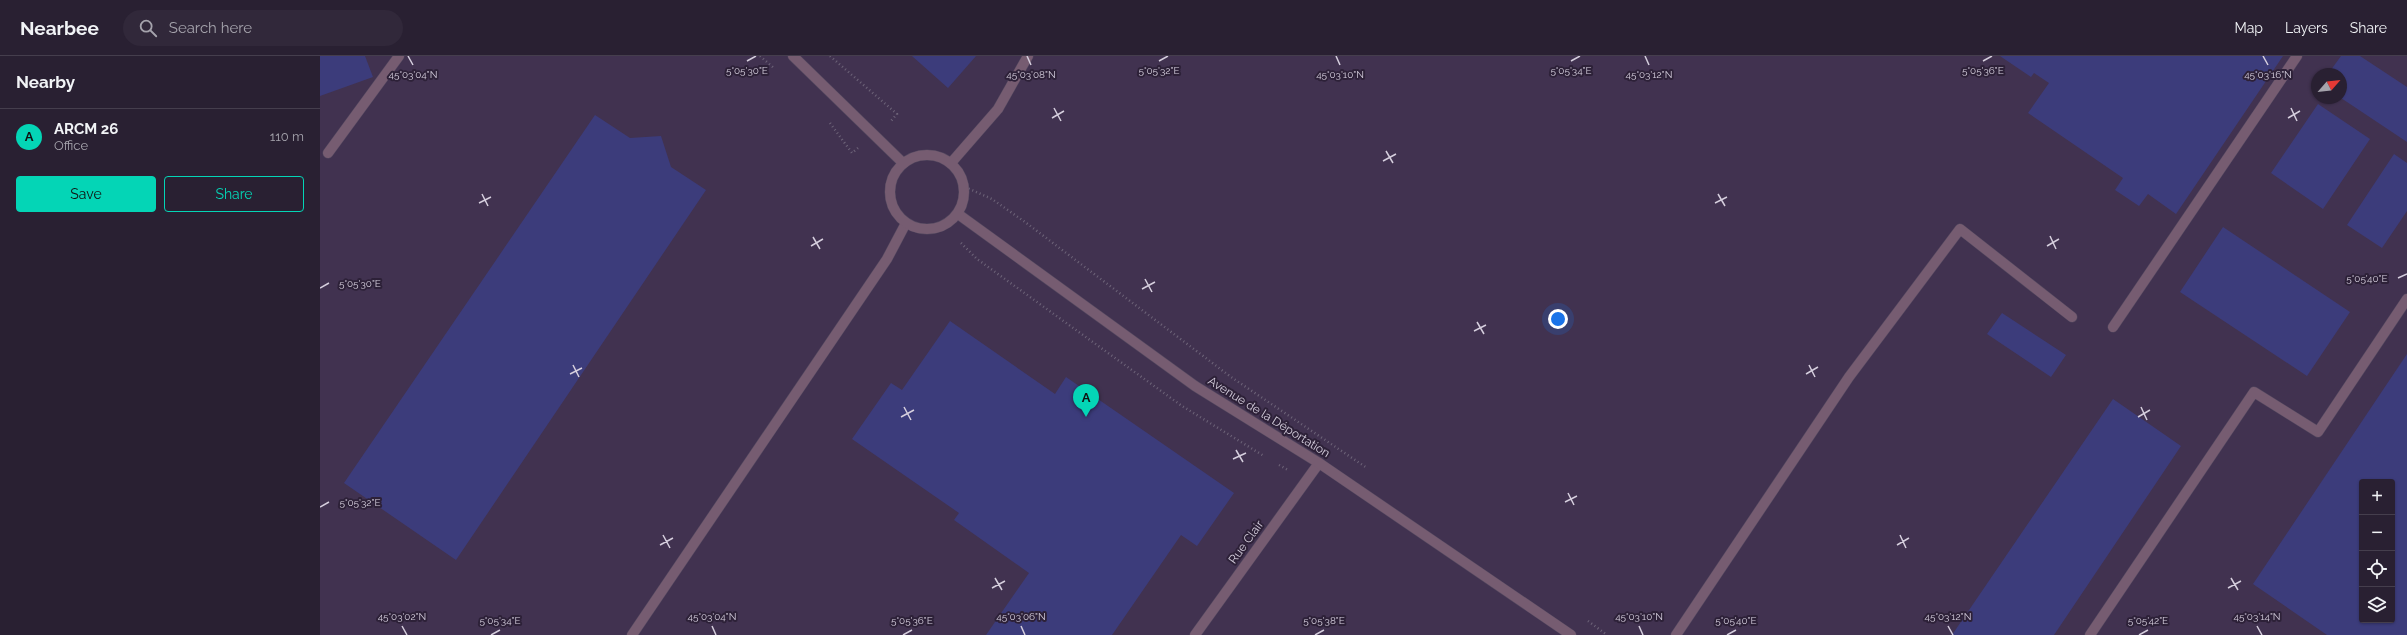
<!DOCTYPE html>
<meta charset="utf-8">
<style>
body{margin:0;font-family:Raleway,sans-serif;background:#31283a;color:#f1f3f6}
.controls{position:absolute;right:12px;bottom:12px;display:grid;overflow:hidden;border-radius:4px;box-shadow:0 1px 3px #0004}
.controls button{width:36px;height:36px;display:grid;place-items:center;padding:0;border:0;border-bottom:1px solid #453e4d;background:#292032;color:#f1f3f6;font:20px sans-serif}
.compass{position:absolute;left:1991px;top:12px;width:36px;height:36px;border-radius:50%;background:#292032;box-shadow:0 1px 3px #0004;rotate:62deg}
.you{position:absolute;left:1238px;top:263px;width:14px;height:14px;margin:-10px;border:3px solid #fff;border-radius:50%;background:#1a73e8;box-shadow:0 0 0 6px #1a73e833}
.badge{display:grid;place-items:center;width:26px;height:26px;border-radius:50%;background:#04d5b6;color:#111;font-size:13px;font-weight:700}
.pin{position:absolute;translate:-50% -33px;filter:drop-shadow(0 1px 2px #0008)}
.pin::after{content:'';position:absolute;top:21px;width:14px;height:12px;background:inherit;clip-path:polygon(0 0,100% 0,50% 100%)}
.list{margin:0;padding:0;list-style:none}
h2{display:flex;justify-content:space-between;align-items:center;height:52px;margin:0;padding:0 16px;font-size:17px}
h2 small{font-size:13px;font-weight:400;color:#a5a3ac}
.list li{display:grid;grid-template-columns:26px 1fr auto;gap:12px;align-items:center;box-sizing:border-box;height:56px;padding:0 16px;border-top:1px solid #453e4d}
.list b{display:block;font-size:15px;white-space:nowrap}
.list p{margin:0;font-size:13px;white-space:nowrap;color:#a5a3ac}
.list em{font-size:13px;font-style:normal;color:#a5a3ac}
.actions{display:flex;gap:8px;padding:12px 16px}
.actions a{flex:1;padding:9px 0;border:1px solid #04d5b6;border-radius:4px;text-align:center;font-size:14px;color:#04d5b6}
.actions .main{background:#04d5b6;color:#111}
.icon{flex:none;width:22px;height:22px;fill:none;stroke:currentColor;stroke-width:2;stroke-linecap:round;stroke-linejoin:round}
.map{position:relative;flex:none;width:2087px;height:579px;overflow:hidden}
header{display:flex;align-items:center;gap:24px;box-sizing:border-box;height:56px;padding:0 20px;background:#292032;border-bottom:1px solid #453e4d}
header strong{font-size:19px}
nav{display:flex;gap:22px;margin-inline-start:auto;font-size:14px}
.search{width:280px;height:36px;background:#31283a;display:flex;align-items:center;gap:10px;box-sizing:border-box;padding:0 14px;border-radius:22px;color:#a5a3ac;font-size:15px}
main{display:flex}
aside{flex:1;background:#292032}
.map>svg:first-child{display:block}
</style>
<header>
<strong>Nearbee</strong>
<div class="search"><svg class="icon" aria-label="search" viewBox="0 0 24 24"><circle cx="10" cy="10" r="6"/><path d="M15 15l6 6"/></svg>Search here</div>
<nav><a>Map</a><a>Layers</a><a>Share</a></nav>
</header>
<main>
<aside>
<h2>Nearby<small></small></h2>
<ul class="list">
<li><span class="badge">A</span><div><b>ARCM 26</b><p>Office</p></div><em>110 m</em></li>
</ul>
<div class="actions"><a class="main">Save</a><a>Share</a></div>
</aside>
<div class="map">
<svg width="2087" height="579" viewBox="0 0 2087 579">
<rect width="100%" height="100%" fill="#372b43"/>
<path fill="#413250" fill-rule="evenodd" d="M0 0H2087V579H0ZM1997 18H2021V42H1997ZM2042 426H2072V564H2042Z"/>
<path fill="#3c3c7b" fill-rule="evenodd" d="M0 0H45L53 21 0 40Z
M592 0H656L628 32Z
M1680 0H1963L1856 158 1828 138 1819 150 1795 134 1803 122 1708 57 1729 27 1714 17 1711 21Z
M2021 0H2040L2087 31V86L2021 42V18H2008Z
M1998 48 2050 83 2003 153 1951 117Z
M275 59 310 82 341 80 351 111 386 134 136 504 24 427Z
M2074 98 2087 107V155L2062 192 2027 169Z
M1903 171 2030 256 1987 320 1860 236Z
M1682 257 1746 299 1731 321 1667 278Z
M630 265 735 338 746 321 914 437 877 490 861 479 792 579H666L709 517 634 464 639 457 532 383 571 327 582 334Z
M2087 298V579H2007L1933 528ZM2042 426H2072V564H2042Z
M1793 343 1861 390 1734 579H1632Z"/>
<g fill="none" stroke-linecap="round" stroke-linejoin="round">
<g stroke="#53485f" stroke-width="11">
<path id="service" d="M8 97 79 0
M1793 271 1977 0
M312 579 567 203 586 167
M875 579 999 407
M1356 579 1529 321 1640 173 1752 261
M1770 579 1934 336 1998 376 2087 243"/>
</g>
<g stroke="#53485f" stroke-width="11">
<path id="minor" d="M473 0 583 107
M570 136a37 37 0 1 1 74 0a37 37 0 1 1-74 0Z
M631 107 678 53 708 0
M638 158 875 330 999 407 1251 579"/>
</g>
<path stroke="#6e6479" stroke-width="2.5" stroke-dasharray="1 3" stroke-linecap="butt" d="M440 0 455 13
M510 0 577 58 570 66
M510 67 532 97 538 92
M645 131 672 143 705 166 911 321 1047 412
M641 187 657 203 862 350 944 400
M959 409 968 414
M1268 565 1287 579"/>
<use href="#service" stroke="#765c71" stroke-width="10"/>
<use href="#minor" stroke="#765c71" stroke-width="10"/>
</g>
<path fill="none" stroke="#d5cedd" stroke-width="1.5" d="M88 0 93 9M707 0 711 9M1016 0 1020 9M1325 0 1329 9M1943 0 1948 9M427 5 436 0M839 5 848 0M1251 5 1260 0M1663 5 1672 0M734 52 741 65M1971 52 1977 65M732 62 744 55M1968 62 1980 55M1066 95 1073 107M1063 105 1076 98M162 138 168 150M1398 138 1405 150M159 147 171 141M1395 147 1407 141M1730 180 1736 193M493 181 500 193M491 190 503 183M1727 190 1739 183M2078 222 2087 218M825 223 832 236M0 232 9 227M822 233 835 226M1157 266 1164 278M1154 275 1166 269M253 309 259 321M1489 309 1495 321M250 318 262 312M1486 318 1498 311M584 351 591 364M1821 351 1827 364M581 361 594 354M1818 361 1830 354M916 394 923 406M913 403 926 397M1248 437 1254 449M1245 446 1257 440M0 451 9 446M343 479 350 492M1580 479 1586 492M340 489 353 482M1577 489 1589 482M675 522 682 534M1911 522 1918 534M672 532 685 525M1908 532 1921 525M82 570 87 579M392 570 396 579M701 570 705 579M1319 570 1323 579M1628 570 1633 579M1937 570 1942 579M171 579 180 574M583 579 592 574M995 579 1004 574M1407 579 1416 574M1819 579 1828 574"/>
<g text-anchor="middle" stroke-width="4" stroke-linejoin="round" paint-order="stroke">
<g font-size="12" fill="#d5cedd" stroke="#2d2138">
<text transform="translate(949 361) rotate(32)" y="4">Avenue de la Déportation</text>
<text transform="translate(926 486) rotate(-54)" y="4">Rue Clair</text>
</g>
</g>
<g font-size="10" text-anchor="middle" fill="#d5cedd" stroke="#2d2138" stroke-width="4" stroke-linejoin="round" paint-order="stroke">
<text x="427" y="18">5°05'30"E</text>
<text x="839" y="18">5°05'32"E</text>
<text x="1251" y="18">5°05'34"E</text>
<text x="1663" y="18">5°05'36"E</text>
<text x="93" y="22">45°03'04"N</text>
<text x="711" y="22">45°03'08"N</text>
<text x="1020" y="22">45°03'10"N</text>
<text x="1329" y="22">45°03'12"N</text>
<text x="1948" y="22">45°03'16"N</text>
<text x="2047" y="226">5°05'40"E</text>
<text x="40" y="231">5°05'30"E</text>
<text x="40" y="450">5°05'32"E</text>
<text x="82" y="564">45°03'02"N</text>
<text x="392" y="564">45°03'04"N</text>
<text x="701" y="564">45°03'06"N</text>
<text x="1319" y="564">45°03'10"N</text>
<text x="1628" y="564">45°03'12"N</text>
<text x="1937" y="564">45°03'14"N</text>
<text x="180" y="568">5°05'34"E</text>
<text x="592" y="568">5°05'36"E</text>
<text x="1004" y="568">5°05'38"E</text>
<text x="1416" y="568">5°05'40"E</text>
<text x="1828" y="568">5°05'42"E</text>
</g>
</svg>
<div class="controls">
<button>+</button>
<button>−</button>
<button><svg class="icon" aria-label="locate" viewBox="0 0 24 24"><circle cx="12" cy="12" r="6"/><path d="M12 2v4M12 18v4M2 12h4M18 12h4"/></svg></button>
<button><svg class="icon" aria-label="layers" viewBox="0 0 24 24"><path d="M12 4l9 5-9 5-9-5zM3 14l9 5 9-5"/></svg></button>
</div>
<svg class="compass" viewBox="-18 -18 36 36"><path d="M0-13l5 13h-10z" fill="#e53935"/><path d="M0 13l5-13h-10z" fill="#a5a3ac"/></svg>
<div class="you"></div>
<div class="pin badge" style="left:766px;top:361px">A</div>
</div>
</main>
